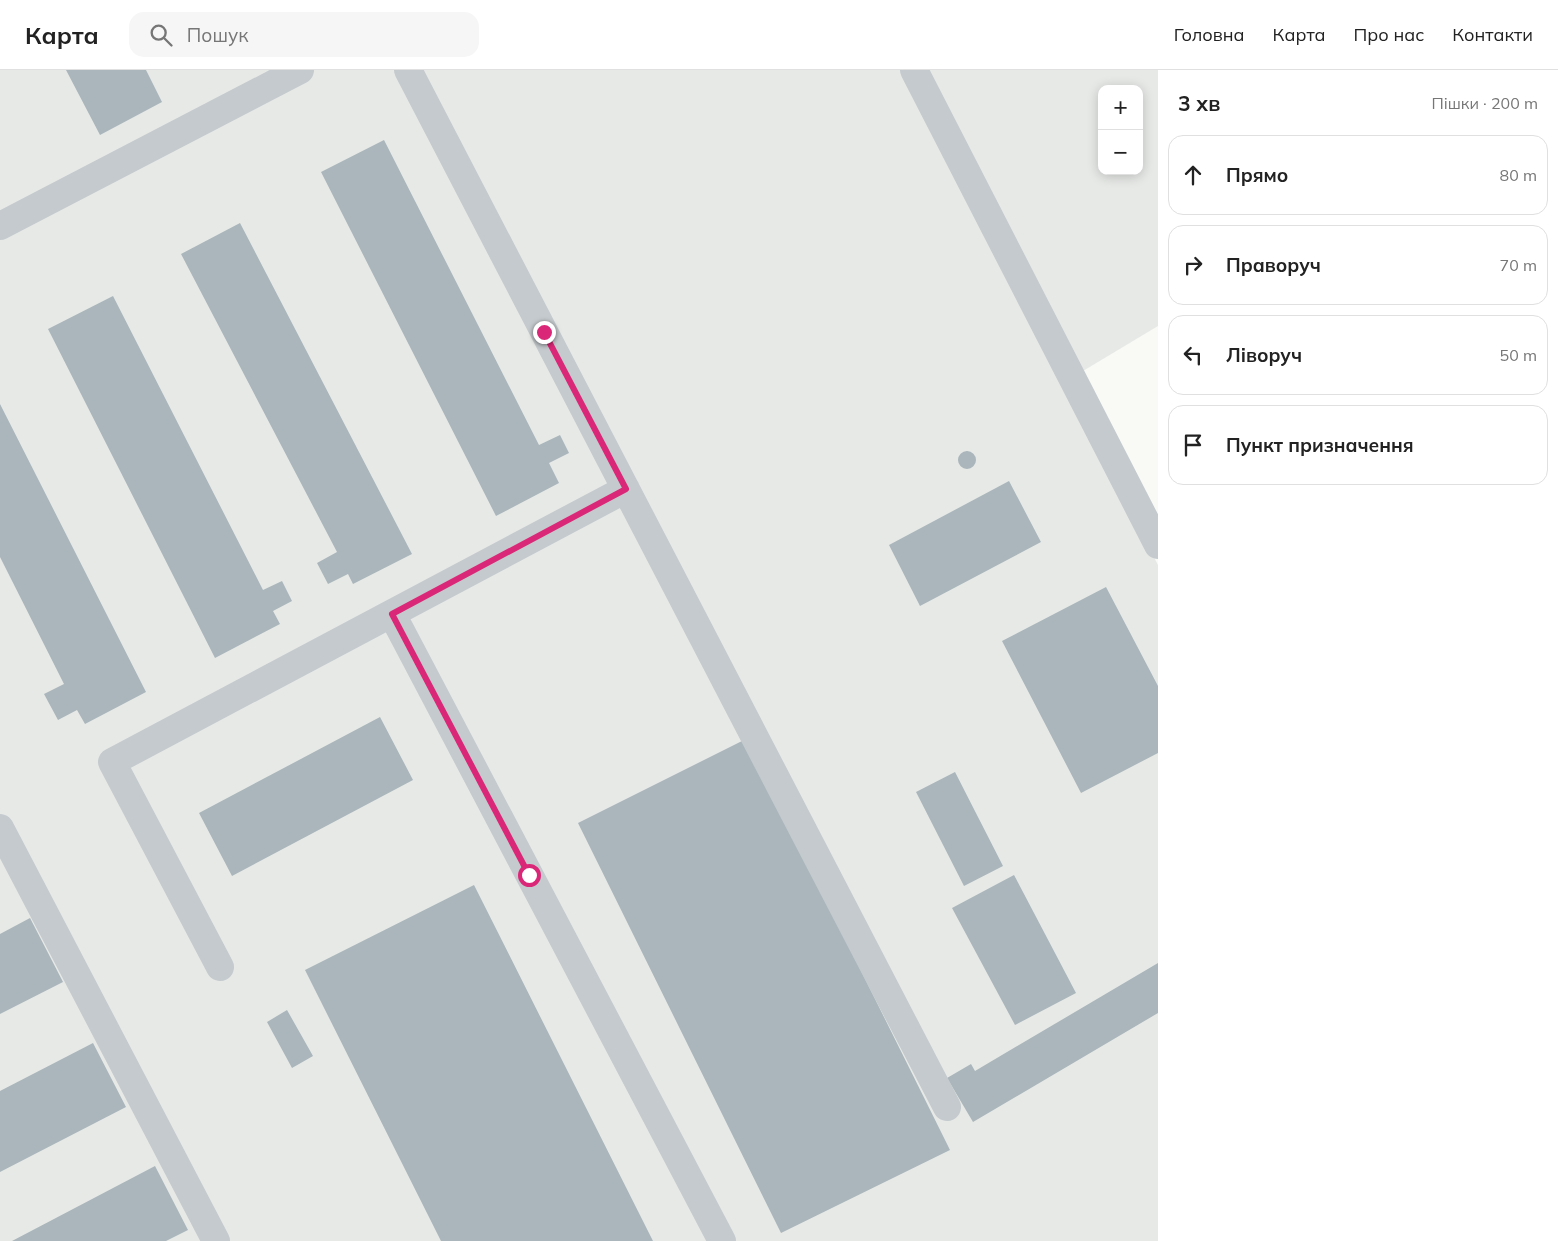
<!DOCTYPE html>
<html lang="uk">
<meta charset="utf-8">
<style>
body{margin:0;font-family:Mulish,sans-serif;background:#f6f6f6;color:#222}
.controls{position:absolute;right:15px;top:15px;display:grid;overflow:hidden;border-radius:10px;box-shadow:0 2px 12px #0003}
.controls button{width:45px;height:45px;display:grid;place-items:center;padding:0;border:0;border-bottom:1px solid #e0e0e0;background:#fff;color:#222;font:25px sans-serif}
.stop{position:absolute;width:15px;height:15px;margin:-11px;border:4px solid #db2777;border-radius:50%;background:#fff}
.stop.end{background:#db2777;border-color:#fff;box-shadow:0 1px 5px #0008}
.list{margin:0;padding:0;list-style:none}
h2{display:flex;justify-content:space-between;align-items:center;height:65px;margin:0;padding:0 20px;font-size:21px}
h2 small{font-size:16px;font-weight:400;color:#767676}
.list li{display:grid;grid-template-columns:32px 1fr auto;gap:15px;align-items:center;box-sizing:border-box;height:80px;margin:0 10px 10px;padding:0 10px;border:1px solid #e0e0e0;border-radius:15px}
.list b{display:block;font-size:19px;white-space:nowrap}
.list em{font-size:16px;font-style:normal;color:#767676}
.icon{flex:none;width:28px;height:28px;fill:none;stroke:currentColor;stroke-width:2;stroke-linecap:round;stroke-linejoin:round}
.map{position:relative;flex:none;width:1158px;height:1171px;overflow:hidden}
header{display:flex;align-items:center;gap:30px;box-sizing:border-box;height:70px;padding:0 25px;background:#fff;border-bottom:1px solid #e0e0e0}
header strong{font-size:24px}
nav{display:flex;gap:28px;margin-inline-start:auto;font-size:18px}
.search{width:350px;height:45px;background:#f6f6f6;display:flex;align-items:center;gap:12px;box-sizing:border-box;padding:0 18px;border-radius:15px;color:#767676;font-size:19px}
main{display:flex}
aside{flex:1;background:#fff}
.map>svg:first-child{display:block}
</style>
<header>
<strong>Карта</strong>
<div class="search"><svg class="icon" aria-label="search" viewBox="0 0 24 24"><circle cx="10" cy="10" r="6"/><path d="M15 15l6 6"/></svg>Пошук</div>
<nav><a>Головна</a><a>Карта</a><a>Про нас</a><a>Контакти</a></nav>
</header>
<main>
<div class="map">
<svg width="1158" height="1171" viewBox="0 0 1158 1171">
<rect width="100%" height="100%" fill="#f9f9f6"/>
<path fill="#e7e9e7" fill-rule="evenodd" d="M0 0H1158V256L1063 313 1158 495V1171H0ZM1102 19H1139V101H1102Z"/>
<path fill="#aab6bb" d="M66 0H146L162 32 100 65Z
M384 70 539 375 560 365 569 383 549 393 559 413 496 446 321 102Z
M240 153 412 484 353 514 348 504 328 514 317 493 337 482 181 184Z
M113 226 263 520 282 511 292 531 273 541 280 554 215 588 48 259Z
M0 334 146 622 85 654 77 640 58 650 44 624 64 614 0 487Z
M958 390a9 9 0 1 1 18 0a9 9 0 1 1-18 0Z
M1009 411 1041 472 920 536 889 475Z
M1106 517 1158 616V683L1081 723 1002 571Z
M380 647 413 710 232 806 199 743Z
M746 669 950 1080 781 1163 578 753Z
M955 702 1003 796 964 816 916 722Z
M1014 805 1076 923 1015 955 952 838Z
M474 815 653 1171H441L305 900Z
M30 848 63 912 0 944V864Z
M1158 893V943L973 1052 947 1008 971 994 975 1001Z
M287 940 313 986 292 998 267 952Z
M93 973 126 1037 0 1102V1021Z
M155 1096 188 1160 166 1171H12Z"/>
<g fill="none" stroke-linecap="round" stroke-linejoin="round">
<path stroke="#c4cacd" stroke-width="28" d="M408 0 947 1037
M914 0 1158 475
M0 156 300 0
M392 544 722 1171
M0 758 216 1171
M220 897 112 692 626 419"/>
</g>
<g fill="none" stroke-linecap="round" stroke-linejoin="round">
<path stroke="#db2777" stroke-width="6" d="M529 805 392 544 626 419 544 262"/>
</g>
</svg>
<div class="controls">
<button>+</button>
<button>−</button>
</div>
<div class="stop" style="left:529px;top:805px"></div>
<div class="stop end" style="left:544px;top:262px"></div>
</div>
<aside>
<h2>3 хв<small>Пішки · 200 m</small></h2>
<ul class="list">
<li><svg class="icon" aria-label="ahead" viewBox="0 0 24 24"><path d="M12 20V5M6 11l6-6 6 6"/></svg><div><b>Прямо</b></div><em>80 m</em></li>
<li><svg class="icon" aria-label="right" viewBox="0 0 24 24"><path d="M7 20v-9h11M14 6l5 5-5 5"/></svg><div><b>Праворуч</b></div><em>70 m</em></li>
<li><svg class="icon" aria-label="left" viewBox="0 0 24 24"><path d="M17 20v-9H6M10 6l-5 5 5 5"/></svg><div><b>Ліворуч</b></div><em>50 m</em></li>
<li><svg class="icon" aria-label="arrive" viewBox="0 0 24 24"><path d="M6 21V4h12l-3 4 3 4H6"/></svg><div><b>Пункт призначення</b></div></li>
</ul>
</aside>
</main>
